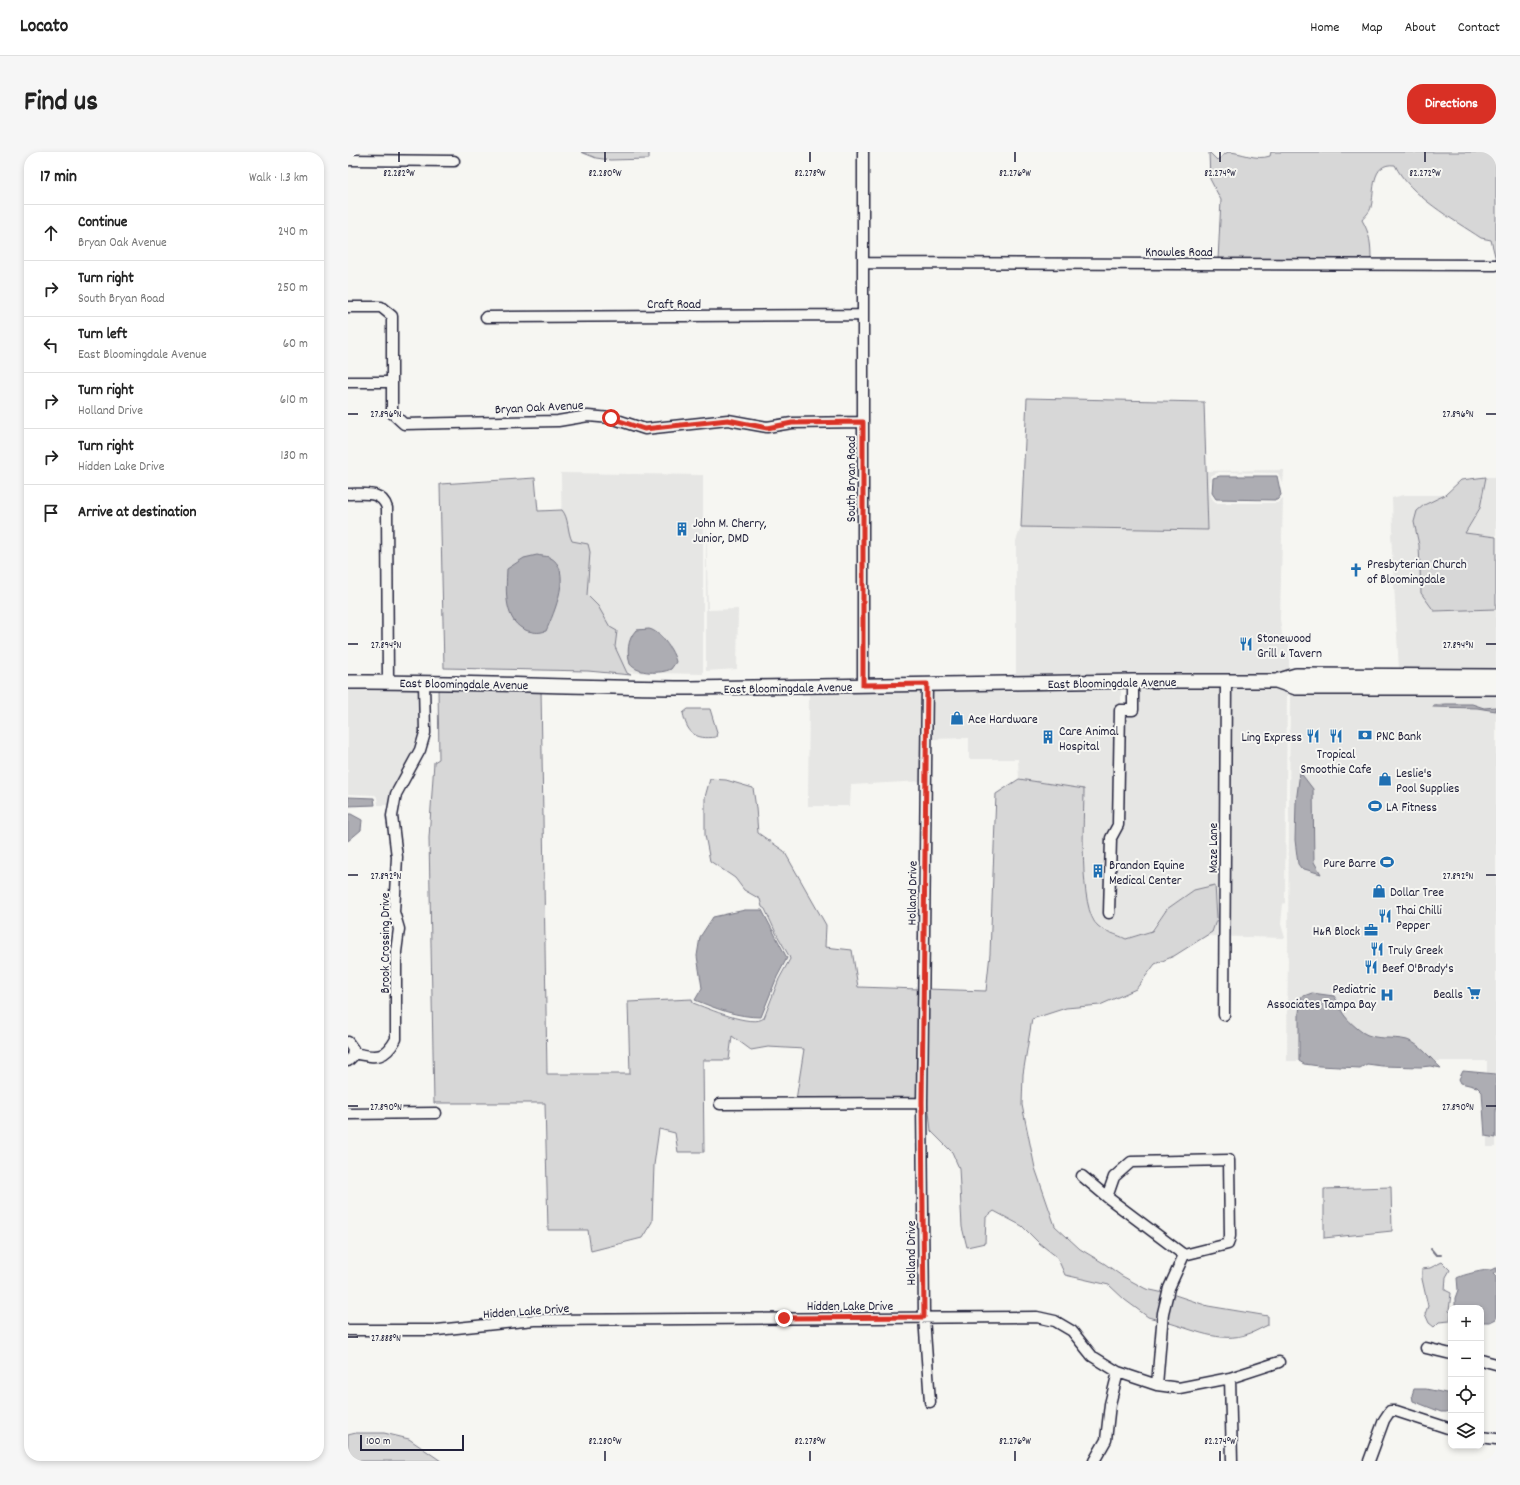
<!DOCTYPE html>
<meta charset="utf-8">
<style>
body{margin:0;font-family:Dekko,sans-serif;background:#f6f6f6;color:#222}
.controls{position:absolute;right:12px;bottom:12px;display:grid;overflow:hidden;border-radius:8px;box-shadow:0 2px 6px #0003}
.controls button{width:36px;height:36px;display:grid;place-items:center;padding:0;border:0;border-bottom:1px solid #e0e0e0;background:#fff;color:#222;font:20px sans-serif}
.scale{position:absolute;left:12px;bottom:10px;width:104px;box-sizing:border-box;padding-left:4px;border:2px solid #22223b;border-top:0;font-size:11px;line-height:14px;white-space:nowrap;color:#22223b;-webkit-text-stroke:3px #f6f6f2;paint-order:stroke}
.stop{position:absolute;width:12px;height:12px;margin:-9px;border:3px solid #d93025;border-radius:50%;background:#fff}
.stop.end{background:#d93025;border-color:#fff;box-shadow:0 1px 4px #0008}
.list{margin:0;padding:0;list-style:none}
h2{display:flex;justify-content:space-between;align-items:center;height:52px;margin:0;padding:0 16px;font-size:17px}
h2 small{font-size:13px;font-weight:400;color:#767676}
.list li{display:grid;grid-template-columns:26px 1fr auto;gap:12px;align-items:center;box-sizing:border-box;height:56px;padding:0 16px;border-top:1px solid #e0e0e0}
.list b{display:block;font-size:15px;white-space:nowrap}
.list p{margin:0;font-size:13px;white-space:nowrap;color:#767676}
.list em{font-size:13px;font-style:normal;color:#767676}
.icon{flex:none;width:22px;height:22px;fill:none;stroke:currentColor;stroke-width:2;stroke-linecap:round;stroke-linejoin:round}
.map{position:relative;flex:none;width:1148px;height:1309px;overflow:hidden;border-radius:16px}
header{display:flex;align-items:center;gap:24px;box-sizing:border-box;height:56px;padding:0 20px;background:#fff;border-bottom:1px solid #e0e0e0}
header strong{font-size:19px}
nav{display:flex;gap:22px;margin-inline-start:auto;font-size:14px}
.intro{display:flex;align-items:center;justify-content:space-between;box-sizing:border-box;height:96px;padding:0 24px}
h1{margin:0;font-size:28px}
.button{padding:10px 18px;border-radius:16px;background:#d93025;color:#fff;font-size:14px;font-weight:700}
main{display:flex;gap:24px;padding:0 24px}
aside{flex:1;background:#fff;border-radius:16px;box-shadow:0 2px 6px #0003}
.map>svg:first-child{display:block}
</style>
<header>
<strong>Locato</strong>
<nav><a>Home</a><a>Map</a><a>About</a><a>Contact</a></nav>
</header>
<div class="intro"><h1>Find us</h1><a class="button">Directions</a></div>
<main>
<aside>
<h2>17 min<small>Walk · 1.3 km</small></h2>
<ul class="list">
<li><svg class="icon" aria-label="ahead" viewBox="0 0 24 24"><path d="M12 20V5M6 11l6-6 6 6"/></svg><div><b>Continue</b><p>Bryan Oak Avenue</p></div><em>240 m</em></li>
<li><svg class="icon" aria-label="right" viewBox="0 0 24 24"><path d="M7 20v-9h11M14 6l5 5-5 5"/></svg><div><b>Turn right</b><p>South Bryan Road</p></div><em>250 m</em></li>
<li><svg class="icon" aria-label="left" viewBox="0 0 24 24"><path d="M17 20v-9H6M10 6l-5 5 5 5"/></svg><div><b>Turn left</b><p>East Bloomingdale Avenue</p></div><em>60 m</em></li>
<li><svg class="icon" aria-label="right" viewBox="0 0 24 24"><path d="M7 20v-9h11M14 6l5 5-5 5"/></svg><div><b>Turn right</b><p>Holland Drive</p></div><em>610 m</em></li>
<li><svg class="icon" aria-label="right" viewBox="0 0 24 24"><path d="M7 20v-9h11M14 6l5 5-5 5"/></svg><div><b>Turn right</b><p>Hidden Lake Drive</p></div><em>130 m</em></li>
<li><svg class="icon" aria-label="arrive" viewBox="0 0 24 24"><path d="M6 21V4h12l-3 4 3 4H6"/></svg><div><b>Arrive at destination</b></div></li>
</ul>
</aside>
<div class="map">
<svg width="1148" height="1309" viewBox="0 0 1148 1309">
<rect width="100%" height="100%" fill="#f6f6f2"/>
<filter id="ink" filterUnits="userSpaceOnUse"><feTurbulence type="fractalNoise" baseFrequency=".025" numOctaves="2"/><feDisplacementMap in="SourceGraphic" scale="8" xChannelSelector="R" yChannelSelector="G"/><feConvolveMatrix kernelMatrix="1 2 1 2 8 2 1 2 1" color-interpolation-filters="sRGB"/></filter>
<g filter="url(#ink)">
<path fill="#e6e6e4" d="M936 318 935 333 930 321 871 320 862 324 861 341 866 349 868 351H929L935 346 932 467 935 489 941 493V519L1051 518 1043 382 1045 379 1044 346 1055 343H1097L1076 353 1066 370 1071 393 1073 441 1086 459 1148 457V520L928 525 668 528V389L673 375 860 378 858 319Z
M213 321 355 323V522L215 519Z
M1138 325H1148V385L1117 381 1132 356Z
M358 359 360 458 390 457 389 517 358 519Z
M781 533V536H773V554L767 672 759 686 757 765H765L767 687 775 563 785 562 788 536 874 533H925L940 539 939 542 937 751 935 752 933 772 937 786 859 784 864 780 846 738 819 757 802 779 778 787 749 773 739 753 736 716V637L671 627 670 607H621V586L582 587V536L668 540V536Z
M0 534H73V581L69 597 42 653H30L29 645 27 643 0 642Z
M575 536 574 629 503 633 502 654H460L461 538Z
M942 542 1148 543V995H1139V909H939Z"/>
<path fill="#d7d7d7" stroke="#7c7c89" d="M233 0H301V7L262 8 248 6Z
M861 0 869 8C873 6 876 2 880 0 893 0 908 9 922 4L923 0H1148V108L1143 88 1133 86C1106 68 1061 43 1047 13 1022 10 1027 40 1023 55 1022 60 1017 64 1014 68 1022 82 1023 92 1023 108H870L873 48 862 27Z
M679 246 856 250 860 378 673 375Z
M1138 325 1132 356 1117 381 1148 385V457L1086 459 1073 441 1071 393 1066 370 1069 359 1076 353 1097 343 1113 328Z
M187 326 190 359 214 358C221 366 219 379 224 389L240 392 242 400 239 443 250 454 262 475 269 479 267 495 279 521 283 523 240 519 96 516 92 332Z
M90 535 193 537 199 922H282L280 850 344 847 345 851C359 856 404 876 416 866L431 827 442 807 441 804 428 781 417 757 414 755 412 747 396 738 387 726 362 709 357 683V645L362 627 378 628 405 636 408 656 410 681 436 699 478 773 477 795 504 798 510 835 572 837 571 947 448 948 456 897 420 895 403 898 384 884 381 908H355L356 1000H330L327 981 311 977 306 1013 304 1070 294 1086 243 1099 240 1078H200L197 951H86L81 686 86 610 91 607Z
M340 557H362L369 580 368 585C347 588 339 581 335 561Z
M671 627 736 637C736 663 730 758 750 774 756 779 770 783 778 787L804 779 819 757 846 738 867 733 869 766 864 780 826 804 807 812 788 837 752 853 718 856 684 867 675 922 674 953 687 1016 707 1074 732 1097 757 1112 774 1124 798 1137 816 1141 811 1168 800 1165 777 1148 761 1133 717 1123 709 1105 691 1091 674 1074 646 1059 638 1065 637 1091 619 1095 614 1075 611 1016 604 1000 583 979 581 959 578 958 579 837 638 839 642 802 648 642Z
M1043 1035 1044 1079 976 1086V1037Z
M1094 1110 1102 1118 1098 1125 1097 1138 1103 1141 1101 1159 1103 1161 1102 1169 1091 1170 1086 1175 1081 1171 1077 1162 1080 1154 1074 1127V1117L1082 1116Z
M824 1142 860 1154 920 1164V1173C913 1176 907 1180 900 1182 872 1192 844 1177 818 1170Z
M8 1281H36L61 1287 93 1309H0V1283Z"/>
<path fill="#adadb3" stroke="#757583" d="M872 324H929L933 343 929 348 868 347 864 341 865 326Z
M189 403C192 404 198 404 201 405 226 416 206 461 198 479 190 481 189 481 180 479 155 471 158 438 159 417L176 406Z
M301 477C312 479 326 499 328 510L323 517C313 522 289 522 282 512 279 501 279 488 288 478Z
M1097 552H1124L1136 556 1148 555V559L1129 556 1085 555 1086 553Z
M952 620 965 637 966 710 973 722 953 716 950 712 947 688 948 650Z
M0 645 26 646 27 653 0 654Z
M0 662H3L14 668 13 678 0 689Z
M397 758H414L439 806 429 825 413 865C389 865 369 857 347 848L354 836 349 804 352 785 365 765Z
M964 841 986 844C990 849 990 853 993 858 997 866 1006 874 1014 880 1027 889 1044 884 1059 888 1072 892 1083 907 1093 916L1082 914 1073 915 1034 914 1019 912 1012 916 971 914 956 912 951 909V861L953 845Z
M1115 919 1148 922V986L1137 984 1134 940 1129 935 1113 931 1111 927Z
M1147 1116H1148V1121L1145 1122 1148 1125V1167L1142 1170H1133V1156H1107V1146L1110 1138 1109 1126C1113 1123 1139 1117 1143 1118Z
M1066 1237H1078L1103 1242 1102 1259 1098 1260H1093L1065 1249 1064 1243Z"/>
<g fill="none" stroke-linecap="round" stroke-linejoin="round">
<path stroke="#757583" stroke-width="2" d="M1083 1097 1088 1103H1093"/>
<g stroke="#22223b" stroke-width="13">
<path id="minor" d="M0 8 106 9
M515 111 1148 113
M0 155H33L44 164V230H0
M138 165 515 163
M44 230V261L56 272 210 269 240 264 263 266 297 277 380 268 419 275 444 271 515 270
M0 342C15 342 34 338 39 356L40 530
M579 532 574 951 576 1165 582 1250
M515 533V0
M761 761 763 686 770 673 772 558H785V529
M876 863 878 529
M0 890 5 897 4 905 0 909
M5 901C27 905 36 909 48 887V800L51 777 46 760 49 705 44 664 48 642 72 598 77 581 76 530
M372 952 574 951
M0 962 88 961
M734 1024 759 1045 836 1103 880 1092 882 1084 881 1008 783 1010 766 1025 759 1045
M0 1178H89L186 1168 689 1165 707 1169 724 1179 744 1204 770 1220 809 1233 831 1236 882 1226 931 1210
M1078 1196 1103 1202
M1133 1208 1148 1212
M882 1226 884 1309
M809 1233 815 1161 821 1136 836 1103
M1133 1285 1148 1287
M746 1309 758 1288 762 1252 770 1220
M1021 1309 1036 1268 1042 1259H1048L1103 1277"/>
</g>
<g stroke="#22223b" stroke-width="16">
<path id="major" d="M928 529 948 523 1148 524
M0 530C114 529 228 536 342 536L785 529H928L948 536H1148"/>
</g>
<use href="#minor" stroke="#f6f6f2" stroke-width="10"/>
<use href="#major" stroke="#f6f6f2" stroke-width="13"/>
</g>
</g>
<g fill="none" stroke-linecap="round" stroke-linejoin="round" filter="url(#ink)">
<path stroke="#d93025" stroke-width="5" d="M263 266 296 277 380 268 419 276 444 271 515 270V533L579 532 574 951 576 1165 436 1166"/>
</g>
<path fill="none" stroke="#22223b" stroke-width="1.5" d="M51 0V10M257 0V10M462 0V10M667 0V10M872 0V10M1077 0V10M0 262H10M1138 262H1148M0 492H10M1138 492H1148M0 723H10M1138 723H1148M0 954H10M1138 954H1148M0 1185H10M257 1299V1309M462 1299V1309M667 1299V1309M872 1299V1309"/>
<defs>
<g id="building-bare" transform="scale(1.08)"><path d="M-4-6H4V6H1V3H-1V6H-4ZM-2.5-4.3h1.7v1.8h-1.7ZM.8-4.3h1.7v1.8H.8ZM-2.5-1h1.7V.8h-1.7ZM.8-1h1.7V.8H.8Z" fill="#1f6fb2" stroke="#f6f6f2" stroke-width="2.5" paint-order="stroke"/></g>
<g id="church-bare" transform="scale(1.08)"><path d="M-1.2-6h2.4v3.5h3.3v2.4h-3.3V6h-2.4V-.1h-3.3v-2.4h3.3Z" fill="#1f6fb2" stroke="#f6f6f2" stroke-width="2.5" paint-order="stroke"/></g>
<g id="restaurant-bare" transform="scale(1.08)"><path d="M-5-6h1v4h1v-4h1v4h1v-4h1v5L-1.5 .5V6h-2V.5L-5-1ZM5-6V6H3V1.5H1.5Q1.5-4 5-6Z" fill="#1f6fb2" stroke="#f6f6f2" stroke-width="2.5" paint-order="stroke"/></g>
<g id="shop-bare" transform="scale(1.08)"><path d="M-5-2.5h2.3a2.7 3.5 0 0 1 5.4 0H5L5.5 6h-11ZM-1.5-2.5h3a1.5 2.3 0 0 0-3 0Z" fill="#1f6fb2" stroke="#f6f6f2" stroke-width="2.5" paint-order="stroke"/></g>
<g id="bank-bare" transform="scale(1.08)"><path d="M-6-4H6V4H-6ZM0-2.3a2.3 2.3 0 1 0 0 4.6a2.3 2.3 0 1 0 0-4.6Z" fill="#1f6fb2" stroke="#f6f6f2" stroke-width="2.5" paint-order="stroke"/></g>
<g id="stadium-bare" transform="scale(1.08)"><path d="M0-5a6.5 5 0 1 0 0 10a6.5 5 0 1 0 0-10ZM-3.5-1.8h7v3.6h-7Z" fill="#1f6fb2" stroke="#f6f6f2" stroke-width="2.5" paint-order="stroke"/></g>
<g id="office-bare" transform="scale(1.08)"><path d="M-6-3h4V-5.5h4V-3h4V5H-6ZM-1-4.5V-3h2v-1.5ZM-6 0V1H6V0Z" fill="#1f6fb2" stroke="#f6f6f2" stroke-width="2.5" paint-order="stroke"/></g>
<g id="supermarket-bare" transform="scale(1.08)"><path d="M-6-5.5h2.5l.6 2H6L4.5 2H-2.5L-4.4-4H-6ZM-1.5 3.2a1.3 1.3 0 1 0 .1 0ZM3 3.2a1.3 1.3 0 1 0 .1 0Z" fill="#1f6fb2" stroke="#f6f6f2" stroke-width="2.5" paint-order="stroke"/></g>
<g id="hospital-bare" transform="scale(1.08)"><path d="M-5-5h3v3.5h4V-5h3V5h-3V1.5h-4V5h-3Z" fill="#1f6fb2" stroke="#f6f6f2" stroke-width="2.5" paint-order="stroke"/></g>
</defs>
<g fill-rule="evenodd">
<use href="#building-bare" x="334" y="377"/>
<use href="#church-bare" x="1008" y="418"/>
<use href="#restaurant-bare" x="898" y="492"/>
<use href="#shop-bare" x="609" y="566"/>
<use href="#bank-bare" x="1017" y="583"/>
<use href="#restaurant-bare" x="965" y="584"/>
<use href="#restaurant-bare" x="988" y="584"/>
<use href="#building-bare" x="700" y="585"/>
<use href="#shop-bare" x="1037" y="627"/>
<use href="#stadium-bare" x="1027" y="654"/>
<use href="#stadium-bare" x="1039" y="710"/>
<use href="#building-bare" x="750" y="719"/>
<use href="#shop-bare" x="1031" y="739"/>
<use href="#restaurant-bare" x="1037" y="764"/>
<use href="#office-bare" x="1023" y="778"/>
<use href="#restaurant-bare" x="1029" y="797"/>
<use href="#restaurant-bare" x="1023" y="815"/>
<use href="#supermarket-bare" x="1126" y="841"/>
<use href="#hospital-bare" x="1039" y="843"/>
</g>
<g text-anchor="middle" stroke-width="4" stroke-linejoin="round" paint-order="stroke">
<g font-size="13" fill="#22223b" stroke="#f6f6f2">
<text x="831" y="104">Knowles Road</text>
<text x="326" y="156">Craft Road</text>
<text transform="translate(191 254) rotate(-3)" y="5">Bryan Oak Avenue</text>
<text transform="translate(502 327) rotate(-90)" y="5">South Bryan Road</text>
<text transform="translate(764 530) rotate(-1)" y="5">East Bloomingdale Avenue</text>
<text transform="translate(116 531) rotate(1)" y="5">East Bloomingdale Avenue</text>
<text transform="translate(440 535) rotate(-1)" y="5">East Bloomingdale Avenue</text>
<text transform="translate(864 696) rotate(-90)" y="5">Maze Lane</text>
<text transform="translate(563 741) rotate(-89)" y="5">Holland Drive</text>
<text transform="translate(36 791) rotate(-90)" y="5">Brook Crossing Drive</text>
<text transform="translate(562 1101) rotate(-90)" y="5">Holland Drive</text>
<text x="502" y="1158">Hidden Lake Drive</text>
<text transform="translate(178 1158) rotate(-4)" y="5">Hidden Lake Drive</text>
</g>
<g font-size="13" fill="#22223b" stroke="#f6f6f2" text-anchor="start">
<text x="345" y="375">John M. Cherry,<tspan x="345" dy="15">Junior, DMD</tspan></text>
<text x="1019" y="416">Presbyterian Church<tspan x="1019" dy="15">of Bloomingdale</tspan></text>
<text x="909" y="490">Stonewood<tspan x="909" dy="15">Grill &amp; Tavern</tspan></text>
<text x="620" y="571">Ace Hardware</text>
<text x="711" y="583">Care Animal<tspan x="711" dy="15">Hospital</tspan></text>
<text x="1028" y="588">PNC Bank</text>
<text x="954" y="589" text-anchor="end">Ling Express</text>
<text x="988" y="606" text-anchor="middle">Tropical<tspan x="988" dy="15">Smoothie Cafe</tspan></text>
<text x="1048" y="625">Leslie's<tspan x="1048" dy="15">Pool Supplies</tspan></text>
<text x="1038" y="659">LA Fitness</text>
<text x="1028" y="715" text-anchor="end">Pure Barre</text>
<text x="761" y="717">Brandon Equine<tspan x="761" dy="15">Medical Center</tspan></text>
<text x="1042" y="744">Dollar Tree</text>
<text x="1048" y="762">Thai Chilli<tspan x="1048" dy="15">Pepper</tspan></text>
<text x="1012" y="783" text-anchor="end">H&amp;R Block</text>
<text x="1040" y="802">Truly Greek</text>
<text x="1034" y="820">Beef O'Brady's</text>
<text x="1028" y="841" text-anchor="end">Pediatric<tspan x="1028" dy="15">Associates Tampa Bay</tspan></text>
<text x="1115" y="846" text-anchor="end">Bealls</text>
</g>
</g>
<g font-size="10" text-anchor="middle" fill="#22223b" stroke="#f6f6f2" stroke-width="4" stroke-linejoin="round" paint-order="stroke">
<text x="51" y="24">82.282°W</text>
<text x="257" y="24">82.280°W</text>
<text x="462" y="24">82.278°W</text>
<text x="667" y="24">82.276°W</text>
<text x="872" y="24">82.274°W</text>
<text x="1077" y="24">82.272°W</text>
<text x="38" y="265">27.896°N</text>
<text x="1110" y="265">27.896°N</text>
<text x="38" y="496">27.894°N</text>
<text x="1110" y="496">27.894°N</text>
<text x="38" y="727">27.892°N</text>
<text x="1110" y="727">27.892°N</text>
<text x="38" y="958">27.890°N</text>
<text x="1110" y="958">27.890°N</text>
<text x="38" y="1189">27.888°N</text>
<text x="257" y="1292">82.280°W</text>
<text x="462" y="1292">82.278°W</text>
<text x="667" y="1292">82.276°W</text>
<text x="872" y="1292">82.274°W</text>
</g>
</svg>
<div class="controls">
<button>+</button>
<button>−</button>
<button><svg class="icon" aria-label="locate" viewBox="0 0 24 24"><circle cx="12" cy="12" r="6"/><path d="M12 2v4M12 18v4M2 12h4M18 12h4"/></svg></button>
<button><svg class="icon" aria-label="layers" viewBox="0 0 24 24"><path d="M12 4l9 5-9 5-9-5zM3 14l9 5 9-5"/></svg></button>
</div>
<div class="scale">100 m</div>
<div class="stop" style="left:263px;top:266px"></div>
<div class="stop end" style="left:436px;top:1166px"></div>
</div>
</main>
